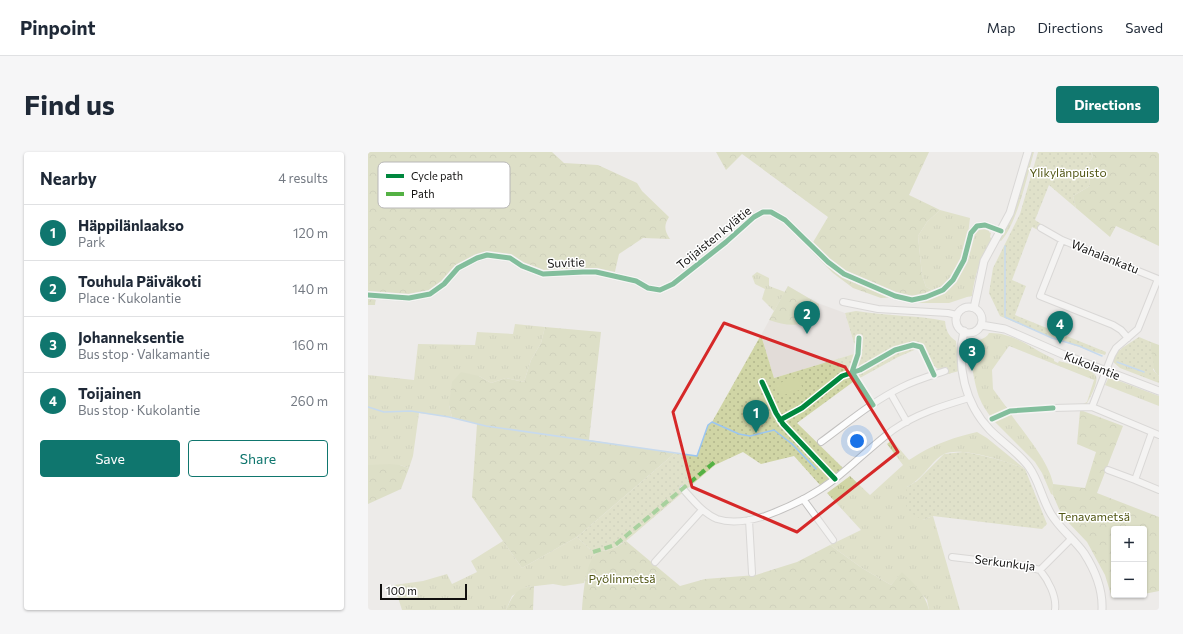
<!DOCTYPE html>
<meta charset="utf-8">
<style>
body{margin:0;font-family:Commissioner,sans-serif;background:#f6f6f7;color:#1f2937}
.controls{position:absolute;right:12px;bottom:12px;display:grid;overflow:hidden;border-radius:4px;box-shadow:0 1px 3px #0004}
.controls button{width:36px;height:36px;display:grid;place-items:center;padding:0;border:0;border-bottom:1px solid #e0e1e3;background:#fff;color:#1f2937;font:20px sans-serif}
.scale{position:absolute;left:12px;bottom:10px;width:87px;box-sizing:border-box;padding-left:4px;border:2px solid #11100f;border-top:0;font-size:11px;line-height:14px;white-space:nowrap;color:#11100f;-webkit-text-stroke:3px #fff;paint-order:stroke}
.you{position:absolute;left:489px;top:289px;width:14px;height:14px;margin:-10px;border:3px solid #fff;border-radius:50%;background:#1a73e8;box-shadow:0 0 0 6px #1a73e833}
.badge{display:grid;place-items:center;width:26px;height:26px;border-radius:50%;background:#0f766e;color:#fff;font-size:13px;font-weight:700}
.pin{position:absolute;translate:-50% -33px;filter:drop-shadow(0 1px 2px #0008)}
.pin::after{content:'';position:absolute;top:21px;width:14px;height:12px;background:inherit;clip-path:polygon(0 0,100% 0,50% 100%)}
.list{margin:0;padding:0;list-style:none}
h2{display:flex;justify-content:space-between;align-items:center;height:52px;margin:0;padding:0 16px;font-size:17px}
h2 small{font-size:13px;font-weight:400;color:#747a83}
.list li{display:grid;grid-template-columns:26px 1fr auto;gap:12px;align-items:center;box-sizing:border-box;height:56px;padding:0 16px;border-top:1px solid #e0e1e3}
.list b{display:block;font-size:15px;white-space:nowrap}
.list p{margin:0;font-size:13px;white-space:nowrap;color:#747a83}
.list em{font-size:13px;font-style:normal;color:#747a83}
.actions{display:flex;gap:8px;padding:12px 16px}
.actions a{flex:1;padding:9px 0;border:1px solid #0f766e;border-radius:4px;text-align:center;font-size:14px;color:#0f766e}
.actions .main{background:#0f766e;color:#fff}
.map{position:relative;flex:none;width:791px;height:458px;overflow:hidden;border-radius:4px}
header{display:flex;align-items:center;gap:24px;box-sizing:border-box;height:56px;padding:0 20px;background:#fff;border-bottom:1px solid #e0e1e3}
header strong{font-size:19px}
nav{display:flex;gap:22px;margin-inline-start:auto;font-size:14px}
.intro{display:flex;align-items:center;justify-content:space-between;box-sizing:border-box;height:96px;padding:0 24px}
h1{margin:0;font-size:28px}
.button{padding:10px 18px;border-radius:4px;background:#0f766e;color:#fff;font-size:14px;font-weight:700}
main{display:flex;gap:24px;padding:0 24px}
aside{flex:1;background:#fff;border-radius:4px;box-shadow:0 1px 3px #0004}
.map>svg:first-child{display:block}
</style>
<header>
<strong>Pinpoint</strong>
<nav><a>Map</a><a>Directions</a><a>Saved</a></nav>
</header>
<div class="intro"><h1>Find us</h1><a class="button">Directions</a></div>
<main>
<aside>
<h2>Nearby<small>4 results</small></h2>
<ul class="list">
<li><span class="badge">1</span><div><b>Häppilänlaakso</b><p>Park</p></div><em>120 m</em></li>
<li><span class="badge">2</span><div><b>Touhula Päiväkoti</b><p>Place · Kukolantie</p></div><em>140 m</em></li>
<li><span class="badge">3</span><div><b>Johanneksentie</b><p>Bus stop · Valkamantie</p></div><em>160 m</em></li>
<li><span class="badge">4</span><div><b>Toijainen</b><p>Bus stop · Kukolantie</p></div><em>260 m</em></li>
</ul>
<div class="actions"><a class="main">Save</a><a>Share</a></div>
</aside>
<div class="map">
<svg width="791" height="458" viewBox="0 0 791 458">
<defs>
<pattern id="grass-tufts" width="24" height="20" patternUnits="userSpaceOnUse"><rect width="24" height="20" fill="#d0d5a5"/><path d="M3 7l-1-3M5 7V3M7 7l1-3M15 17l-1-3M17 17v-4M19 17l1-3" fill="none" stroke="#b2b68d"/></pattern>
<pattern id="forest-crowns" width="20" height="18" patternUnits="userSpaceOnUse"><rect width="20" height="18" fill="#cbd09e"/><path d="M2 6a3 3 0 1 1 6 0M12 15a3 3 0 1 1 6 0" fill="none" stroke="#adb287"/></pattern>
<pattern id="park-dots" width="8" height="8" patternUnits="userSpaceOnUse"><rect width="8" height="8" fill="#d0d5a5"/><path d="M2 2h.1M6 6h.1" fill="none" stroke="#b2b68d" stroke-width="1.8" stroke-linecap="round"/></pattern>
</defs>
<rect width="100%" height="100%" fill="#edebe9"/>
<path fill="#e2dcd8" d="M420 134 447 150 477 161 489 201 406 226 393 183Z"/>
<path fill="url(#grass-tufts)" d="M663 0H666C659 24 649 72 633 89L631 88Z
M572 58 602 66C599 96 593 122 568 140L558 135 554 123 550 84 559 70Z
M614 76 622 77 621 80 623 81 622 85 624 87C612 106 607 123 604 144L599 145 581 151H547V148L580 136 606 81Z
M389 120 401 126V134L417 140 406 159 394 147 397 137 387 132 384 124Z
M147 172 177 175 173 191 163 208 156 230 138 226 123 231 111 224 81 253 84 265 51 261 45 304 41 316 32 313H0V223L46 228 50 192 107 193 109 180 145 182Z
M621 181C646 180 665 198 686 207V209L690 211 691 209C698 211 725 217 728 224 731 230 721 248 718 253H707V252H715L719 250 726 228 641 194 624 218 625 237 639 256 701 254 640 258 625 264H622C618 258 614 253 612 247 608 239 600 201 604 194 608 187 618 188 621 181Z
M751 198H755L791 228V231L752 216 744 209Z
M740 227H746L791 244V254L737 233Z
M642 261C655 280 680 308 685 331 685 334 684 339 685 343L683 342 674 321 667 310 626 269 627 267Z
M609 280 619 286 657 317C640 310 594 294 576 302 565 308 558 321 549 328 546 331 542 333 539 335L555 368 565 364 592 458H561L559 448 534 421 523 433 494 416 462 393 493 378 459 341 482 324 502 343 535 313 519 292 524 288 541 308C566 292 581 287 609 280Z
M209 385 227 402 221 416 216 431 196 434 185 432 159 435 144 444 138 458H34L26 433 55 429 79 422 84 432 109 420 103 409 135 389 154 416Z"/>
<path fill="url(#forest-crowns)" d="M0 0H184L196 11 230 13 269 31 274 39 301 65C296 73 296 78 302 87L275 86 251 102 246 124 228 120 175 122 147 109 127 104 101 110 68 138 41 146 8 143 7 153H0Z
M348 0H561L541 43 572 58 559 70 550 84 554 123 558 135 568 140 549 144 513 146 485 136 465 121 441 97 460 65 374 2 358 18Z
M723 0H791V94L748 74 742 85 708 56 705 44 722 34 721 11 725 4Z
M420 134 451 152V164C432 175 421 175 401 168Z
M177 175 233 180 221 288 307 301 209 385 154 416 104 345 109 272 84 265 81 253 84 230 93 220 111 224 123 231 138 226 156 230 163 208 173 191Z
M783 190 791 193V224C782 216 781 201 783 190Z
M712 259H715L755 274 729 341 791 365V439L776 442V377H746V443H767L744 446 737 423 719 390 697 367 691 357 685 343 684 337 685 332 717 336 728 300 709 292Z
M22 312 32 313 41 316 33 337 0 352V313Z
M258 389 312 434 337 427 388 423 429 410 462 393 494 416 523 433 534 420C546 432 557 441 561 458H214C215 445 217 405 232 399 234 398 238 399 241 398 247 396 253 392 258 389Z
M166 434 165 458H138C145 443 148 436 166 434Z"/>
<path fill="url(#park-dots)" d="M670 0H723L725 4 721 11 722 34 705 44 708 56 681 33 667 68 673 72 670 78 664 75 644 128 658 134 647 163 738 200 737 203C701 193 667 179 632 164L621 141 625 116 652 62Z
M488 159C518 164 548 163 577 169 578 178 580 184 588 189L591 219 580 222 579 215 570 217 566 214 559 216 551 196 530 205 490 227 504 248 500 251 485 230 429 271 475 316 452 333 426 304 393 312 375 300 347 313 258 389 242 398 232 399 227 402 209 385 307 301 329 304 340 273 344 270 393 183 406 226 489 201 477 161Z
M771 185 783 190C781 202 788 207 785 218L791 224V230L746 206 754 196Z
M595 300C617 303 637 309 657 317L679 372 674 377 565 364 555 368C537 359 535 354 539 335L549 329 576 302Z"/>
<path fill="#d0d5a5" d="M430 225 435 237 412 244 408 232Z"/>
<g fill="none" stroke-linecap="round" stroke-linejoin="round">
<path stroke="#9ac5f2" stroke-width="1.5" d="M637 94V165L684 186 711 194 734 204
M749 210 776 220
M0 255 16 260 43 259 81 265 118 274 329 304 340 273 344 270 371 282 382 284 406 278 424 292 448 317"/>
<g stroke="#c2c0bf" stroke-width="8">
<path id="minor" d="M673 76 694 88 790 127 770 177 748 196 744 203 724 255 791 283
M694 88 672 144 745 173 753 178 760 186
M0 143 41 146 62 142 76 132 90 116 109 106 119 103 142 106 154 114 175 122 215 120H228L268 129 280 136 292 138 305 132 358 90 386 65 395 60H403L417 68 460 110 476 122 527 144 544 148 558 145 575 138 585 128 596 108 603 81 609 74 617 73 633 79
M475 150 510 157 580 161 589 163
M523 242 539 270
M685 256 724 255
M784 280 767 328 791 338
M453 290C479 271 505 249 534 235 548 228 562 224 577 219
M740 318 767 328
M315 337C325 348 335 361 349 367 365 372 381 369 397 364 422 355 446 343 467 327 487 311 505 293 525 278 548 262 574 254 601 246
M435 347 465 388
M381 368 384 421
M584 405 652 413 672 418 703 387
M287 410 334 358
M672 418C680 428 689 444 687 458"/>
</g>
<g stroke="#c2c0bf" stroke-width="9">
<path id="tertiary" d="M588 168a13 13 0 1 1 26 0a13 13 0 1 1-26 0Z
M606 156 616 109 642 61 660 0
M613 173 637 177 694 202 791 239
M596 179C588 213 597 252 622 278 634 290 651 301 661 315 671 329 674 347 683 362 692 377 706 387 716 401 727 418 735 438 734 458"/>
</g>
<use href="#minor" stroke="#fcfcfc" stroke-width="6"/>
<use href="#tertiary" stroke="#fcfcfc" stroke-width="7"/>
<path stroke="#54b144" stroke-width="4" stroke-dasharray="8 4" stroke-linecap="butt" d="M225 400 247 393 349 308"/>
<g stroke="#fff" stroke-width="8">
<path id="cycleway" d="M0 143 41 146 62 142 76 132 90 116 109 106 119 103 142 106 154 114 175 122 215 120H228L268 129 280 136 292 138 305 132 358 90 386 65 395 60H403L417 68 460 110 476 122 527 144 544 148 558 145 575 138 585 128 596 108 603 81 609 74 617 73 633 79
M491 186 490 202 484 220 505 253
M394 230 408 261 415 272 467 327
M624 267 642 259 685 256
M412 268 434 256 474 224 492 218 527 198 545 193 553 195 566 223"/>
</g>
<use href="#cycleway" stroke="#00873e" stroke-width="5"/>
</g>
<path d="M0 0H791V458H0ZM356 171 477 215 530 300 429 380 324 335 305 260Z" fill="#edebe9" fill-opacity=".55" fill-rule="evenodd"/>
<path fill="none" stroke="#d62828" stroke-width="3" stroke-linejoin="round" d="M356 171 477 215 530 300 429 380 324 335 305 260Z"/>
<g text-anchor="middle" stroke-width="3" stroke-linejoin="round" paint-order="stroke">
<g font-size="12" fill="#515614" stroke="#fff">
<text x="700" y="25">Ylikylänpuisto</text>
<text x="726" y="369">Tenavametsä</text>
<text x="254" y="431">Pyölinmetsä</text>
</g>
<g font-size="12" fill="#11100f" stroke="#fff">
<text transform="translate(346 86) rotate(-39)" y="4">Toijaisten kylätie</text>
<text transform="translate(737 105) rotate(22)" y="4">Wahalankatu</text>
<text transform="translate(198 111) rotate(-2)" y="4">Suvitie</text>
<text transform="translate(724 214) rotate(21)" y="4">Kukolantie</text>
<text transform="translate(637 411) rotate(7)" y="4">Serkunkuja</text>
</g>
</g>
<rect x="10" y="10" width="132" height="46" rx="6" fill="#fff" stroke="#b8b7b7" stroke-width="1"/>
<rect x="18" y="22" width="18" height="4" fill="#00873e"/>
<rect x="18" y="40" width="18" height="4" fill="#54b144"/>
<g font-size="11" fill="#11100f">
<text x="43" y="28">Cycle path</text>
<text x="43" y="46">Path</text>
</g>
</svg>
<div class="controls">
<button>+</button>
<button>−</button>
</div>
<div class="scale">100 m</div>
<div class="you"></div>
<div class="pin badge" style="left:388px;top:281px">1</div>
<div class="pin badge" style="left:439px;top:182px">2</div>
<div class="pin badge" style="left:604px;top:219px">3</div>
<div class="pin badge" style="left:692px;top:192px">4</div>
</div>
</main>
